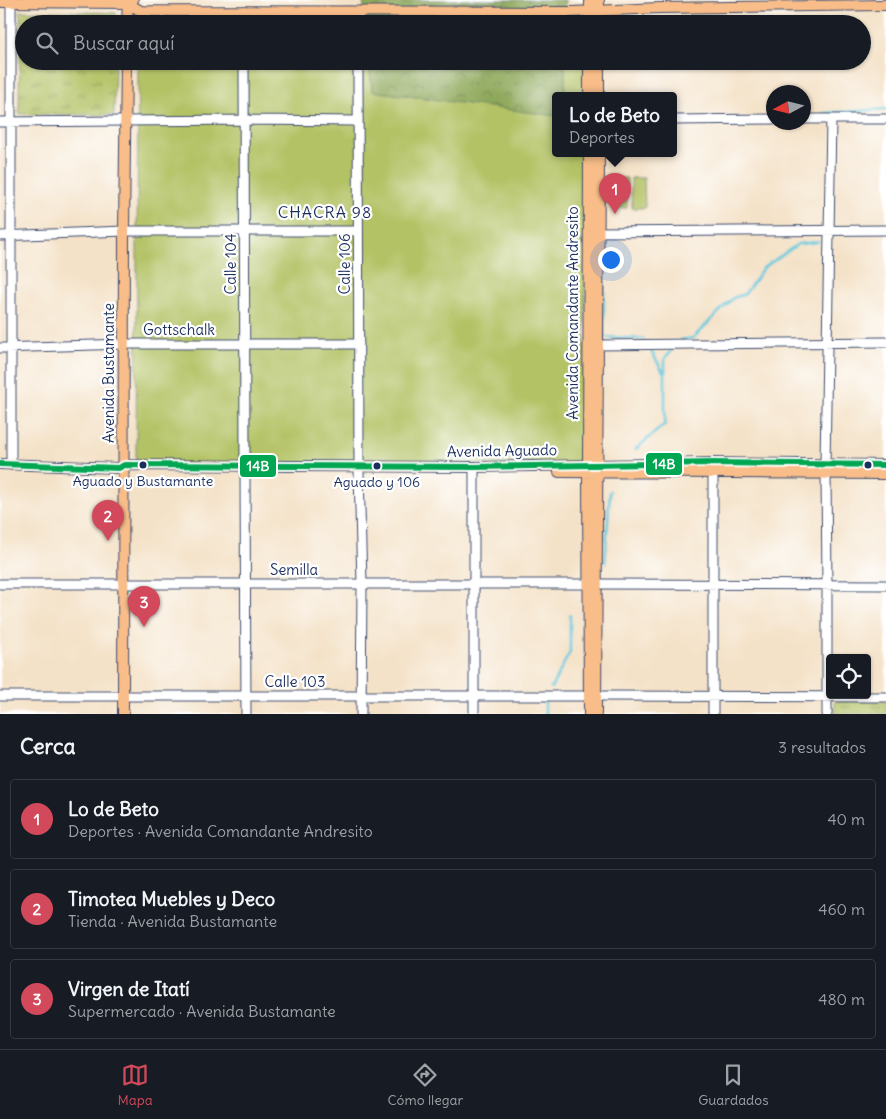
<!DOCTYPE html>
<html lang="es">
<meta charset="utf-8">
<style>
body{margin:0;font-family:Delius,sans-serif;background:#20242c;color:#f1f3f6}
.controls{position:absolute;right:15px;bottom:15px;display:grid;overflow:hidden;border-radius:5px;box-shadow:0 1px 4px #0004}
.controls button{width:45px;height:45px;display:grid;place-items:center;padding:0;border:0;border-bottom:1px solid #363941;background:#171b24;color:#f1f3f6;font:25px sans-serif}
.compass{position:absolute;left:766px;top:85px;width:45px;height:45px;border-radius:50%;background:#171b24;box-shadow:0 1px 4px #0004;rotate:263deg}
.you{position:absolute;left:610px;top:259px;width:18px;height:18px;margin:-12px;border:4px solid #fff;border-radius:50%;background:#1a73e8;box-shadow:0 0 0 8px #1a73e833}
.badge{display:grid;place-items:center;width:32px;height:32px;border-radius:50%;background:#d1495b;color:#fff;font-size:16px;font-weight:700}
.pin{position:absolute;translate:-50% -41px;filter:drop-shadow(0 1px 2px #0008)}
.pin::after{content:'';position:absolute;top:26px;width:18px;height:15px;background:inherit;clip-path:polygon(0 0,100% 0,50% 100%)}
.popup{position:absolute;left:552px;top:92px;width:125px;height:65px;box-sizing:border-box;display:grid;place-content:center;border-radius:5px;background:#171b24;filter:drop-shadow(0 1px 4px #0005);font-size:16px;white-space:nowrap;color:#9ea1a6}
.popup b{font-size:19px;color:#f1f3f6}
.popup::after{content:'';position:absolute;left:50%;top:100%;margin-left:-10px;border:10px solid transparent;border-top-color:#171b24}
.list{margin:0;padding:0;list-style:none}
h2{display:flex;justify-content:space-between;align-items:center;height:65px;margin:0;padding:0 20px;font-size:21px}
h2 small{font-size:16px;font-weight:400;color:#9ea1a6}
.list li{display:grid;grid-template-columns:32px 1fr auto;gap:15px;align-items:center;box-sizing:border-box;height:80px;margin:0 10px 10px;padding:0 10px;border:1px solid #363941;border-radius:5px}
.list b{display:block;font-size:19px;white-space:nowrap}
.list p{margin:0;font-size:16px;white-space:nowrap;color:#9ea1a6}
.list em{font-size:16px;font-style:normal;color:#9ea1a6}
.icon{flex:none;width:28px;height:28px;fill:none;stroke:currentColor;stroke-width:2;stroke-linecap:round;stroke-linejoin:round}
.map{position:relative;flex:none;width:886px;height:714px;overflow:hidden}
.search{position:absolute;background:#171b24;box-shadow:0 1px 4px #0004;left:15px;right:15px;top:15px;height:55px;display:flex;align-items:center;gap:12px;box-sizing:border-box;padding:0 18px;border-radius:28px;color:#9ea1a6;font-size:19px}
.sheet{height:335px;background:#171b24}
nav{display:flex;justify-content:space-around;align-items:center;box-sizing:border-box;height:70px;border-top:1px solid #363941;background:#171b24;font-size:14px;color:#9ea1a6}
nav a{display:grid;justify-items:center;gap:2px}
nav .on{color:#d1495b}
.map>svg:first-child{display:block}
</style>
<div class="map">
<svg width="886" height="714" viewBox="0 0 886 714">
<defs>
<pattern id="forest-crowns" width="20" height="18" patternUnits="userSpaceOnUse" patternTransform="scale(1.25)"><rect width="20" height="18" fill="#8ea85a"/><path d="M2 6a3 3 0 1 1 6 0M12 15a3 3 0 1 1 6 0" fill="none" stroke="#73894e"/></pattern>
<pattern id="park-tufts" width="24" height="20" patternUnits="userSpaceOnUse" patternTransform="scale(1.25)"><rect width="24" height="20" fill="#b3c265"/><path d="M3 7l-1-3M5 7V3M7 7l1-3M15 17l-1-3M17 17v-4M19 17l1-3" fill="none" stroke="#919e56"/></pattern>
</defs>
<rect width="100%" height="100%" fill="#fff"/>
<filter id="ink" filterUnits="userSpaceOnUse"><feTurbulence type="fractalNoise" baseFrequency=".02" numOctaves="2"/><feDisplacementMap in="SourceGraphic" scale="10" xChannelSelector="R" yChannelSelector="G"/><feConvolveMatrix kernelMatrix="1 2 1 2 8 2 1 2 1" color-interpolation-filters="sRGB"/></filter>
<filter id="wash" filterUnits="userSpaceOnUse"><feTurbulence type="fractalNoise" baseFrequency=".0096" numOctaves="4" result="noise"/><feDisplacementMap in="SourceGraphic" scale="20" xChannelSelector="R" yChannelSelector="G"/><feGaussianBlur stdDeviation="1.12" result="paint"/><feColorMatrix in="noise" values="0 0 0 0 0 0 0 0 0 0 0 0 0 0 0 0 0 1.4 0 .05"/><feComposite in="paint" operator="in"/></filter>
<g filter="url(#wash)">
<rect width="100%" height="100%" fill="#f4e2c8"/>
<path fill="#b3c265" stroke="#677862" d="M139 11H587V24H139Z
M138 61H586V95H556V153H586L584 464H136Z
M613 178H627V208H614Z
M631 178H644L645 208H632Z"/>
<path fill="url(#forest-crowns)" stroke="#546c5c" d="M363 0H565V24H365Z
M369 61H565V95H556V116L372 91Z"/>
<path fill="url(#park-tufts)" stroke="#677862" d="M20 11 116 13V24H24V61H115L114 115 19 114Z
M835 701H886V714H835Z"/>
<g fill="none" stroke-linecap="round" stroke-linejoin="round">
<path stroke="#60c7dd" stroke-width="2.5" d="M822 116 825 113 886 109
M604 281V337L644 339
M681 340 693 338 733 298 745 294 763 268 798 244 817 242 818 241
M651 351 664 373
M636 449 665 424V358L671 351
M605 563 610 491
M551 688 570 652V615
M545 701V714"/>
</g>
</g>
<g filter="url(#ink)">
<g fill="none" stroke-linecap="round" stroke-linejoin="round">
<g stroke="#3c4a6e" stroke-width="11">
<path id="minor" d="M243 11V24
M358 24V12
M244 61 245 466
M358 61 359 466
M804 119H886
M674 120 774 119
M0 122 245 120 358 121
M594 232 886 230
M0 236 124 231H358
M597 345 886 342
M0 348 124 344H359
M825 464 831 119
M11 465V0
M245 471 246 714
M359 471 362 584 361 714
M826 474 827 585V714
M0 584H589
M597 584 886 585
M0 696H589
M596 696 886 697
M474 714V471
M713 714V473"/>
</g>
<g stroke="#3c4a6e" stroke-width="12">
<path id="major" d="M599 0V24
M0 2 127 3 133 0
M127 3 141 11 572 12 659 8 886 5
M127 24 128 0
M590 24V0
M589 95V61
M599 95V61
M589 153 588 472 589 714
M0 464 119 468 124 465 474 467 714 463 886 465
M559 472 886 474
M123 714 124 231 126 61
M596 714 599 153"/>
</g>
<use href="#minor" stroke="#fff" stroke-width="9"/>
<use href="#major" stroke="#f8bd89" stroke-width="10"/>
<g stroke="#fff" stroke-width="10">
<path id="bus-1" d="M0 464 119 468 124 465 474 467 714 463 886 465"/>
</g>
<use href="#bus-1" stroke="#00a651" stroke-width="6"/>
</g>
</g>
<g fill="#1b2f5e" stroke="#fff" stroke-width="2">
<circle cx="143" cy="465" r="4.5"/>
<circle cx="868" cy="465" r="4.5"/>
<circle cx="377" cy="466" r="4.5"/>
</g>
<g text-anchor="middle" stroke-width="4.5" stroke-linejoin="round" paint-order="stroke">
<g font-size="14" fill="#1b2f5e" stroke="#fff">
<text x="143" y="486">Aguado y Bustamante</text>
<text x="377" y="487">Aguado y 106</text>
</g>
<g font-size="15" fill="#1b2f5e" stroke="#fff">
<text transform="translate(231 264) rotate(-90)" y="5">Calle 104</text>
<text transform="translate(345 264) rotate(-90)" y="5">Calle 106</text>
<text transform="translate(573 313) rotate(-90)" y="5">Avenida Comandante Andresito</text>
<text x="179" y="335">Gottschalk</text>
<text transform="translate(109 373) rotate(-90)" y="5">Avenida Bustamante</text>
<text transform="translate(502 451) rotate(-1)" y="5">Avenida Aguado</text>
<text x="294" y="575">Semilla</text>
<text x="295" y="687">Calle 103</text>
</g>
<g font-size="16" letter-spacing="1" fill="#1b2f5e" stroke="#fff">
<text x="325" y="218">CHACRA 98</text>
</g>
</g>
<g stroke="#fff" stroke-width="2">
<rect x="645" y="452" width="38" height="24" rx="5" fill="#00a651"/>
<rect x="239" y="454" width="38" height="24" rx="5" fill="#00a651"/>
</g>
<g font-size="14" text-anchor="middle" font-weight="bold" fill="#fff">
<text x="664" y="469">14B</text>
<text x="258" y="471">14B</text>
</g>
</svg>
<div class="controls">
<button><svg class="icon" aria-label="locate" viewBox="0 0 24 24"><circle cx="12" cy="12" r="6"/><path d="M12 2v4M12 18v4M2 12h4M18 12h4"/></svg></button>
</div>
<svg class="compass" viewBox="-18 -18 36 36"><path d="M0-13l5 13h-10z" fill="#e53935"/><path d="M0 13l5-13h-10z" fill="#9ea1a6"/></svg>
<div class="you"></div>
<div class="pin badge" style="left:615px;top:214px">1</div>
<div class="popup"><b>Lo de Beto</b>Deportes</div>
<div class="pin badge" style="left:108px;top:541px">2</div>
<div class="pin badge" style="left:144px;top:627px">3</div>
<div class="search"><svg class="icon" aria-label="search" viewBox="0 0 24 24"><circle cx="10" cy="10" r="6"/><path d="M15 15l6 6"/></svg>Buscar aquí</div>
</div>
<section class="sheet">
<h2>Cerca<small>3 resultados</small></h2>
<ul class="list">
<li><span class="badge">1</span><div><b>Lo de Beto</b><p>Deportes · Avenida Comandante Andresito</p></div><em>40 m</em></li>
<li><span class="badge">2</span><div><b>Timotea Muebles y Deco</b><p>Tienda · Avenida Bustamante</p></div><em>460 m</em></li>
<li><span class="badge">3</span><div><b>Virgen de Itatí</b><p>Supermercado · Avenida Bustamante</p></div><em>480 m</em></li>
</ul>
</section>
<nav>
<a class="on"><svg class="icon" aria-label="map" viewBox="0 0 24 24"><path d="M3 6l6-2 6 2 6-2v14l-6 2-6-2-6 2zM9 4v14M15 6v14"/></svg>Mapa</a>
<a><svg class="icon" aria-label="directions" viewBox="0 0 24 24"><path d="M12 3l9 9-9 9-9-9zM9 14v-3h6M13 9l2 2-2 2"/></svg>Cómo llegar</a>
<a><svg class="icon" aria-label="saved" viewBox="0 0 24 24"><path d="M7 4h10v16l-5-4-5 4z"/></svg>Guardados</a>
</nav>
